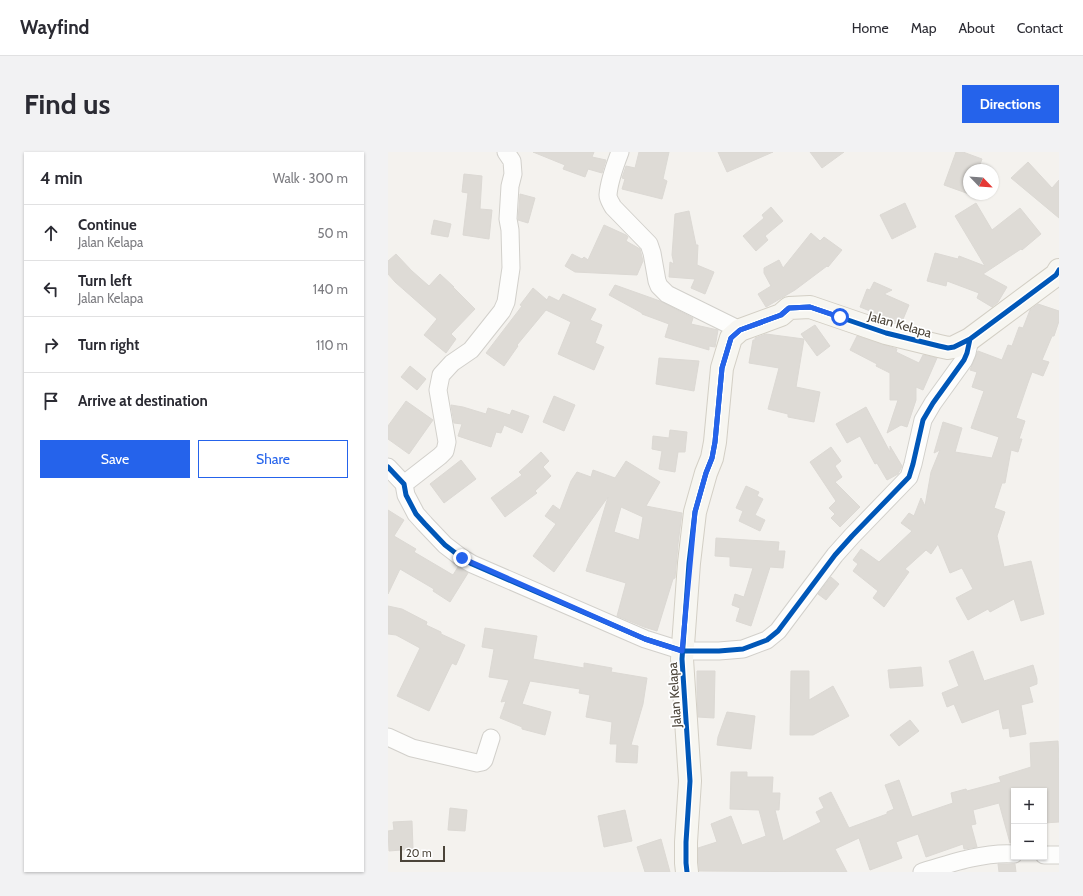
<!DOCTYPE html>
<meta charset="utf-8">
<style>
body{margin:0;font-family:Cabin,sans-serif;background:#f2f2f3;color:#2b2b33}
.controls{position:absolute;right:12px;bottom:12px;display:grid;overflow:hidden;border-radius:0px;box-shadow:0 1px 3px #0004}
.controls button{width:36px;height:36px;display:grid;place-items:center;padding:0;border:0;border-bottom:1px solid #e1e1e2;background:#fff;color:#2b2b33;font:20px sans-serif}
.compass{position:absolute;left:575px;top:12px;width:36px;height:36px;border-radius:50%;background:#fff;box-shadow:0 1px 3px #0004;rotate:115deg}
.scale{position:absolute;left:12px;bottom:10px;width:45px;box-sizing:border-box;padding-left:4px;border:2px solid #4b4439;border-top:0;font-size:11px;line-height:14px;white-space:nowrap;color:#4b4439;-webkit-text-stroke:3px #fff;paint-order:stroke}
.stop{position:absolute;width:12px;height:12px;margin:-9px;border:3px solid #2563eb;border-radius:50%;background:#fff}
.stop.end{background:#2563eb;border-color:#fff;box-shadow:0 1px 4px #0008}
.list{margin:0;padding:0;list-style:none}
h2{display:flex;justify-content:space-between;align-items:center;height:52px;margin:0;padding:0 16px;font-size:17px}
h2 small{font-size:13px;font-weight:400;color:#7c7c81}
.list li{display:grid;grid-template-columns:26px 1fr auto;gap:12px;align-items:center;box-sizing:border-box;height:56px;padding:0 16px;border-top:1px solid #e1e1e2}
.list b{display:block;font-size:15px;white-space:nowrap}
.list p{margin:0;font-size:13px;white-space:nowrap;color:#7c7c81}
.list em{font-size:13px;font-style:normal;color:#7c7c81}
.actions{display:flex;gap:8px;padding:12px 16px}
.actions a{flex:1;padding:9px 0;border:1px solid #2563eb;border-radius:0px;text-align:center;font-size:14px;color:#2563eb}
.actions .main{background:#2563eb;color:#fff}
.icon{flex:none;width:22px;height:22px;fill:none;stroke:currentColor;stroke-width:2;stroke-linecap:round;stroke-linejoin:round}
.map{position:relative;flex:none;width:671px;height:720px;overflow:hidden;border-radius:0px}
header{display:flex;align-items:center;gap:24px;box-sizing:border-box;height:56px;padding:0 20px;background:#fff;border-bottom:1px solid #e1e1e2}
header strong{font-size:19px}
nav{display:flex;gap:22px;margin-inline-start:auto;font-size:14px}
.intro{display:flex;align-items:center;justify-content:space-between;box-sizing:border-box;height:96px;padding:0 24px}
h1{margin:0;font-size:28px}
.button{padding:10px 18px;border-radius:0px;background:#2563eb;color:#fff;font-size:14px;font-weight:700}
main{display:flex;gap:24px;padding:0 24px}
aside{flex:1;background:#fff;border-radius:0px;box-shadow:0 1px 3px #0004}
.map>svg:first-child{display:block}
</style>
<header>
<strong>Wayfind</strong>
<nav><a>Home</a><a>Map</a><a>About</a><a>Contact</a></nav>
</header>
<div class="intro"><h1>Find us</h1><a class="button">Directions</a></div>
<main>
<aside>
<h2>4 min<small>Walk · 300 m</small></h2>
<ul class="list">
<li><svg class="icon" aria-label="ahead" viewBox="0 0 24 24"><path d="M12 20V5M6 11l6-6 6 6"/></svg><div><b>Continue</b><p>Jalan Kelapa</p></div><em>50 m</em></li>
<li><svg class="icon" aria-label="left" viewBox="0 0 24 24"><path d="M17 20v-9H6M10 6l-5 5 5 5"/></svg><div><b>Turn left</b><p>Jalan Kelapa</p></div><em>140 m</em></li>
<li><svg class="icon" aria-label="right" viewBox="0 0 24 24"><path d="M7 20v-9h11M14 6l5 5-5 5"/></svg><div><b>Turn right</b></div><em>110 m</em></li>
<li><svg class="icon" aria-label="arrive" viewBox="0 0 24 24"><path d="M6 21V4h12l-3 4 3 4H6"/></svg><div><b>Arrive at destination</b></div></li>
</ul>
<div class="actions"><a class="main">Save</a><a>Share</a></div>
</aside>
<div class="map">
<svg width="671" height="720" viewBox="0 0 671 720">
<rect width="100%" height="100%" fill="#f4f2ee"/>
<path fill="#dedbd6" stroke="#dcd9d4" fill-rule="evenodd" d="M145 0H206L204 5 218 8 214 21 200 17 197 25 175 17 177 13Z
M251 0H281L275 27 279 29 274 47 234 37 237 27 234 26 238 14 247 16Z
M330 0H385L339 20Z
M422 0H456L434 16Z
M568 0H575L594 7 590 18H581V42L556 33Z
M640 10 664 36 671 28V66L623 26Z
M76 22 94 24 92 57 104 58 101 87 75 83 80 41 74 40Z
M132 42 147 46 140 71 130 68Z
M517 51 528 75 504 87 492 63Z
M588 51 604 78 632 56 653 82 634 98 633 97 595 122 619 135 610 150 604 155 589 146 591 141 559 129 558 134 539 129 547 101 570 107 571 104 597 114 567 64Z
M383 55 395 69 377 84 380 88 368 99 355 84 376 66 374 63Z
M301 59 308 93H310L309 113 326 120 317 142 303 136 307 127 281 125 282 110 286 112 284 103 287 62Z
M46 68 63 72 60 85 43 82Z
M216 73 238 83 240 85 238 89 252 97 255 109 249 123 187 120 177 114 184 102 194 107 196 105 200 108Z
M423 81 432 89 436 85 454 98 440 115 439 114 407 138 378 155 370 142 383 134 376 121V116L391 108 395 116Z
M8 102 24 119 41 134 52 122 66 135H65L87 157 63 182 68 187 58 201 36 183 49 167 7 130 0 122V109Z
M486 130 504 138 496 142 521 153 513 172 481 162 482 159 472 155 479 137 482 138Z
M227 133 272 149 305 166 303 172 330 178 327 195 321 194V198L277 185 281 172 254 162V161L221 143Z
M145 136 159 148 161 144 171 149 175 142 208 157 202 168 214 173 207 191 216 195 206 218 170 202 183 170 158 158 129 193 130 194 116 214 98 201 134 154 132 153Z
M650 152 671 159V169L666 184H664L654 208 661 210 655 224 644 220 640 231 628 266 637 269 631 287H634L630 300 623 298 617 331H614L606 356 617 360 609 384 616 415 643 409 656 462 633 469 626 447 602 460 600 457 580 468 568 446 585 437 574 416 562 421 550 392 543 402 538 398 517 417 521 420 496 455 485 446 490 439 465 419 470 412 465 408 473 397 491 410 524 379 513 371 521 361 526 364 533 346 537 354 543 320 552 298 546 301 555 270 574 276 567 300 604 306 611 285 583 276 596 239 584 235 589 220 582 218 590 199 614 208 620 193 624 194 631 175 635 176 642 158Z
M427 173 442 194 429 204 413 182Z
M378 182 416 187 408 235 432 240 426 270 400 265V262L380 257 391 216 361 211 365 188H367V186Z
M469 184 509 197 508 200 531 211 535 203 549 206 535 238 528 235V248L519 275 513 273 499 281 510 248H502V221L488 214 489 212 462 198Z
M271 206 311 209 306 239 268 232Z
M22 214 38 227 29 238 13 225Z
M166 244 187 253 176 279 155 270Z
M18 249 45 268 21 302 0 287V274Z
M63 253 75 255 98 262 100 256 122 263 124 258 141 264 134 281 116 273 113 281 108 280 103 295 70 284 74 272 66 271Z
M478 255 502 300V294L514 314 510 322 499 328 489 311 487 312 472 284 459 291 448 272Z
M282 278 299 280 297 300H290L287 320 271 317 274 299 264 297 265 284 281 286Z
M443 295 453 309 447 314 454 325 447 330 472 355 452 375 443 366 447 362 441 356 448 349 422 310Z
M153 300 161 309 155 315 163 324 147 339 149 341 117 365 103 346 134 323 131 320Z
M73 308 88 327 56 351 42 332Z
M238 309 272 330 258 354 294 361 290 392 287 426 285 427 269 479 256 475 229 464 238 431 198 419 220 345 166 420 145 404 168 372 157 364 165 353 172 358 183 329 189 320 203 325 205 318 227 326ZM233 355 255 365 251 388 226 380Z
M358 334 371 340 369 344 375 347 367 363 377 368 372 379 351 369 355 359 348 356Z
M0 358 16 368 6 384 28 397 26 400 65 423 70 415 80 421 62 450 45 439 46 437 12 417 0 442Z
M328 386 391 390 390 399H397L395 416 382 415 363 474 348 469 352 456 344 453 347 442 356 445 365 416 342 414V405L327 404Z
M443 425 451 432 438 448 430 442Z
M0 454 14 457 39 470 38 473 53 480V482L77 493 68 513 64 511 41 559 9 544 32 496 8 483 0 482Z
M97 476 149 484 145 507 196 516V511L224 516 223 520 259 526 255 552 243 593 250 594 249 611 228 610 229 592H222L224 570 198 565 202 543 191 541 192 537 142 529 134 552 163 560 157 583 134 577V575L112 566 118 549 113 550 121 528 101 525 106 497 94 495Z
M585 499 596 529 645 513 649 527V532L641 535 645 550 633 553 638 582 622 585 621 576 615 577 611 557 574 571 566 552 559 555 554 541 571 534 561 509Z
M533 515 535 534 502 536 500 518Z
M309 519H327L326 566 310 565 309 540Z
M403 519H421V548L445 534 461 564 425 583H402Z
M339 560 367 564 363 597 329 593 330 585Z
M522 568 531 579 511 594 502 583Z
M670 589 671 607V670L656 671V639H626V690L622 691 611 651 585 658 588 672 583 673 589 695 576 697 575 692 538 705 530 682 508 690 514 706 482 718 471 686 447 697 459 720 311 719 310 696 329 690 323 672 343 664 354 693 378 684 371 658 342 657 343 620H359V625H385L384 641H392L391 658H387L395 689 433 670 428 660 436 656 431 646 443 640 461 676 499 662V660L506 657 497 633 511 628 524 665 565 651 563 641 578 637 579 639 613 630 611 625 643 615 642 591Z
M62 656 79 658 77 679 60 678Z
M237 658 244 689 216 695 210 664Z
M24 669 25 697 1 699 0 679 6 678 5 670Z
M273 687 282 720H257L249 695Z
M610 712H627L628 720H611Z"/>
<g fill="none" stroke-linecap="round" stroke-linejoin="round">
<g stroke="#d2d0cb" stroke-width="19">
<path id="street" d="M232 0C227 13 221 29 220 43 220 47 223 51 225 55L261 92 264 101 269 129 271 134 279 142 352 178
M0 315 16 332 18 343 28 362 37 372 57 393 74 406 84 412 257 487 295 499H331L355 497 379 488 390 479 447 403 464 384 521 325 525 312 535 268 545 251 576 208 579 201 582 187
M16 332 52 304 57 299 59 290 50 238 53 223 64 211 83 198 114 159 118 150 123 116 122 78 120 67 122 34 125 22 124 9 118 0
M0 585 24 596 89 611 94 610 96 608 103 586
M656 703H671
M534 720C563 711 596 700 626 702"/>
</g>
<g stroke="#d3cfc5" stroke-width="24">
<path id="secondary" d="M299 720 298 711V690L302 629 294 507 301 411 307 360 318 321 324 306 327 290 334 216 343 186 352 178 393 163 401 156 422 155 498 181 551 194 560 196 566 195 582 187 668 123 671 118"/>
</g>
<use href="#street" stroke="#fdfdfc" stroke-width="17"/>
<use href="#secondary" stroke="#f7f6f1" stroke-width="22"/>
<g stroke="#fff" stroke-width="8">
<path id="cycleway" d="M0 315 16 332 18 343 28 362 37 372 57 393 74 406 84 412 257 487 295 499H331L355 497 379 488 390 479 447 403 464 384 521 325 525 312 535 268 545 251 576 208 579 201 582 187
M299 720 298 711V690L302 629 294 507 301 411 307 360 318 321 324 306 327 290 334 216 343 186 352 178 393 163 401 156 422 155 498 181 551 194 560 196 566 195 582 187 668 123 671 118"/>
</g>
<use href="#cycleway" stroke="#0057b8" stroke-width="5"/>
</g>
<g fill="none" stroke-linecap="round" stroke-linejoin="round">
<path stroke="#2563eb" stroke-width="5" d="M74 406 257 487 294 499 307 360 318 321 324 306 327 290 334 216 343 186 352 178 393 163 401 156 422 155 452 165"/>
</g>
<g text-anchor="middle" stroke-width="3.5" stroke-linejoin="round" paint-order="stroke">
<g font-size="13" fill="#4b4439" stroke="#fff">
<text transform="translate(512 172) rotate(16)" y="5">Jalan Kelapa</text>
<text transform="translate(286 543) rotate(-94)" y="5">Jalan Kelapa</text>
</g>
</g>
</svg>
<div class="controls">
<button>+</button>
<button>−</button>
</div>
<svg class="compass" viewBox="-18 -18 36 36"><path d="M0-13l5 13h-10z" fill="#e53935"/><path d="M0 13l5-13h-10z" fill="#7c7c81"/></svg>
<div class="scale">20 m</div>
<div class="stop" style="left:452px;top:165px"></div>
<div class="stop end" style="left:74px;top:406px"></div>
</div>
</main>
